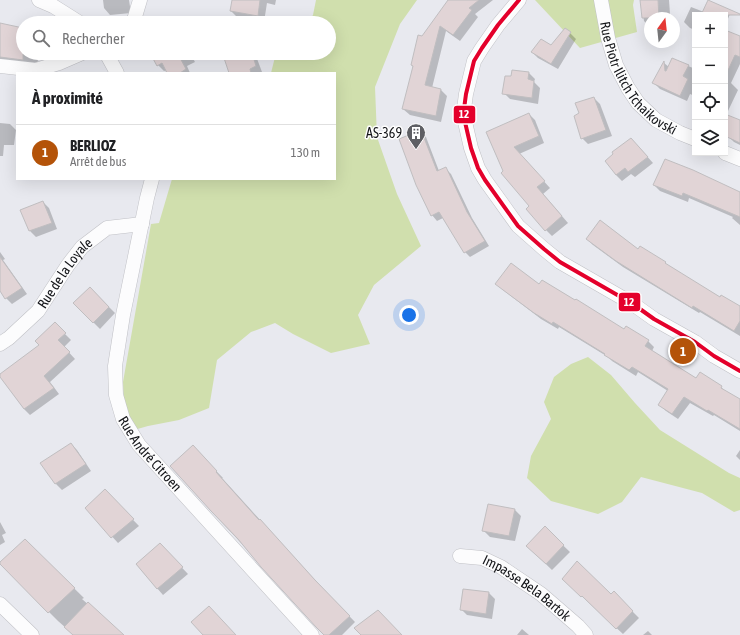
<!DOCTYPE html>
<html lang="fr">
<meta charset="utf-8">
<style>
body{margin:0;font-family:"Asap Condensed",sans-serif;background:#f2f2f2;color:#202124}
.controls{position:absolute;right:12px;top:12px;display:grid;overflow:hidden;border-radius:0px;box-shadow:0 4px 16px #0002}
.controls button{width:36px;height:36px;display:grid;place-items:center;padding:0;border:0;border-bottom:1px solid #e0e0e0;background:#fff;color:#202124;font:20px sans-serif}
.compass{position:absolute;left:644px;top:12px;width:36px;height:36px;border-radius:50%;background:#fff;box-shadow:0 4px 16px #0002;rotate:15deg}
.you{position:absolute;left:409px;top:315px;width:14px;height:14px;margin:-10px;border:3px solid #fff;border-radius:50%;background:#1a73e8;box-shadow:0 0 0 6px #1a73e833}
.badge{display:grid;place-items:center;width:26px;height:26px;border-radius:50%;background:#b45309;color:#fff;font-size:13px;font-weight:700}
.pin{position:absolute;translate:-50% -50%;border:2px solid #fff;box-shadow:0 1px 4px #0006}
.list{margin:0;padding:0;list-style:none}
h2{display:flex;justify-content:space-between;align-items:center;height:52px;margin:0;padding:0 16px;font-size:17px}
h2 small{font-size:13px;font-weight:400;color:#757577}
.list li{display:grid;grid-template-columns:26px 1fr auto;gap:12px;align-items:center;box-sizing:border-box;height:56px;padding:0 16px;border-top:1px solid #e0e0e0}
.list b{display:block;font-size:15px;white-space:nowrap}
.list p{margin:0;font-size:13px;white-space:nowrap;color:#757577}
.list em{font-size:13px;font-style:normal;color:#757577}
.icon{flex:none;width:22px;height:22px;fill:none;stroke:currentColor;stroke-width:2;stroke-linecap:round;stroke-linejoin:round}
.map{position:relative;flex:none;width:740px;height:635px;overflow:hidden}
.search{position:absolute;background:#fff;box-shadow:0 4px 16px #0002;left:16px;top:16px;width:320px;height:44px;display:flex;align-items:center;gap:10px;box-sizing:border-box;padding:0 14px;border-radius:22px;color:#757577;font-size:15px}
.panel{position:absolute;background:#fff;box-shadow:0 4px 16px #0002;left:16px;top:72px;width:320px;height:108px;border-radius:0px}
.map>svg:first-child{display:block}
</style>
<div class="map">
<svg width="740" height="635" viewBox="0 0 740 635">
<rect width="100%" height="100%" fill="#e8e9ef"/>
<path fill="#d0dfad" d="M316 0H417L400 24 375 87 377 137 397 194 421 246 374 285 358 315 370 344 331 353 293 334 275 323 251 332 217 360 209 408 179 420 148 426 134 430 124 404 123 382 151 224 159 223 172 179H335V73H271L276 53H329V23H308L313 15Z
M535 0H634L633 5 637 32 580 48Z
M588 357 611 375 635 403 660 430 729 473 740 478V510L734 512 702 493 641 477 622 502 598 514 551 501 527 478 531 456 551 419 544 402 554 377 571 364Z"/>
<path fill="#0003" d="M103 0H129L131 13 110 15 104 8Z
M233 0H276L275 5 267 3 264 22 237 17 231 11Z
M450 0H493L475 14 478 17 460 41 446 31 432 88 441 90 447 96 441 122 410 115 403 109 413 67 412 65 423 37Z
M641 0H669L670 14H664V18H650V27L644 21Z
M691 7 704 12 730 14 725 26V15H695V30L690 28 684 22Z
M0 24 23 29V53H39L37 66 0 61Z
M570 33 576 39 558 69 538 58 532 52 551 46Z
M725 34 740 38V64L731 83 738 90 728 111 725 110Z
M156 53H190L195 62 187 66 190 73H169L167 70 164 71 158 65Z
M241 53H253L256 56 262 72 230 73Z
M673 59 695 69V96L690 94 687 101 660 89 654 83 664 63 669 67Z
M529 73 535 79 534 82 540 88 538 104 510 99 504 93Z
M594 98 600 104 612 136 588 144 582 138 580 114Z
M529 114 535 120 544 143 519 154 550 188 543 194 568 223 552 236 546 230 531 206 488 132Z
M740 121V145L734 142 728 136Z
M0 123 10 124 16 130 14 145H4L3 156H0Z
M421 132 426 137 439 171 445 168 451 174 472 218 489 246 470 257 465 252 443 218 437 221 432 215Z
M637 145 653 163 635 177 631 174 622 181 616 175 607 161Z
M654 185 740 193V225L732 218 733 217 689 198 688 202 660 191Z
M43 202 49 208 57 229 36 237 30 231Z
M587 239 638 250 665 263 669 267 720 298 740 308V336L700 312 699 313 623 267 593 245Z
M0 252 5 259 3 260 27 294 12 304 6 298 0 290Z
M497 284 539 286 624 330 626 327 648 341 654 347 652 351 697 379 721 387 725 391 740 400V431L714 415 713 416 690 403 678 419 666 411 660 405 668 391 638 372 636 376 612 361 608 357 559 327 558 329 541 319 503 290Z
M90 288 115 313 100 329 74 303Z
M55 324 71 340 64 347 75 359 50 382 59 394 30 415 24 409 0 375 40 346Z
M71 444 77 450 91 471 62 490 56 484 42 463Z
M193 447 223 478H222L321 587 355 622 342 635H326L171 467Z
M740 450V460L736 456Z
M105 491 139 526 118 543 86 508Z
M515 510 521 516 515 541 490 537 483 530Z
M0 522 6 533 2 535 5 542 0 545Z
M545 528 570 552 552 570 527 546Z
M25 540 84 598 82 599 123 635H74L58 621 0 563Z
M166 551 188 574 163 595 137 565Z
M563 579 611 595 614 593 639 618 623 634Z
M463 590 489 593 495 599 492 619 467 615 461 609Z
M522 629 529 635H517Z
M648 631 652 635H643Z"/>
<path fill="#e1d4d6" stroke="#c0bec0" d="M232 0H260L258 16 230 11Z
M448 0H479L469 8 472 10 453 35 440 26 425 85 441 89 436 116 402 109 413 66 411 65 418 35 422 36Z
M640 0H658L659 18H642Z
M708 0 740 14V15H701Z
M0 23 23 28V60L0 57Z
M565 28 571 32 551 64 531 52 541 39 551 45Z
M725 30 740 36V57L735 55 725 77Z
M150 53H180L178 54 186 69 180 73H167L162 63 157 66Z
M238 53H252L256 66 250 69 251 73H229L224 58Z
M672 58 689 65 683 76 688 79 680 96 652 83 664 61 665 71H666Z
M512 70 529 72 528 79 534 81 532 98 502 94 505 76H511Z
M594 97 606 130 581 139 574 116 579 113 575 103Z
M529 113 539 136 514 147 545 181 537 187 562 216 545 231 526 209 529 206 501 173 503 171 486 132Z
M725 114 740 120V143L725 136Z
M421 130 437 171 446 167 467 212 485 241 464 253 439 212 431 216 416 185 399 139Z
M631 138 648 157 628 172 625 168 616 175 605 161 613 154 612 152Z
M665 159 693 170 740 192V217L683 193 682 196 653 185Z
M43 201 52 223 29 231 20 210Z
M600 220 638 249 640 246 666 262 665 263 720 297 721 295 740 306V321L734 331 693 306 692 308 616 261 586 239Z
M0 257 22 288 5 299 0 291Z
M511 263 539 284 542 280 575 300 576 299 624 329 626 326 649 340 645 346 696 378 700 372 722 386 721 388 740 399V429L708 410 707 411 684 397 672 414 658 405 668 389 632 367 629 370 604 355 605 354 553 322 552 324 534 313 495 284Z
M90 287 109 307 93 323 73 303Z
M55 322 66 333 58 340 70 352 44 376 54 388 24 409 0 377V374L39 345 35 341Z
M71 443 86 464 55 484 40 463Z
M193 445 217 471 216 472 259 520 260 519 315 580 350 616 329 635H324L316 627 261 567 238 539 211 511 170 466Z
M105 489 134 519 111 538 85 508Z
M488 504 515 509 509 536 482 531Z
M545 526 564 545 546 564 526 546Z
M25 539 75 588 48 613 0 564V562Z
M160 543 183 567 157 589 136 564Z
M577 561 611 594 614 591 633 611 616 629 582 596 581 597 562 579Z
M463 589 489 592 486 614 460 610Z
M88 602 124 635H73L64 627Z
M209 606 236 635H203L191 622Z
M378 610 402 635H361L354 628Z"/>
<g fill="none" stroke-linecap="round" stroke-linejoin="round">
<g stroke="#c0c1c6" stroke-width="15">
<g id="street">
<path d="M39 0 53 6 80 23"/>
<path d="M519 0 498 25 482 48 474 61 466 94 464 109 465 122 471 148 478 168 485 180 518 226 544 249 560 262 633 304 654 319 695 342 714 356 740 371"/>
<path id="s1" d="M601 0 608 38 616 65 628 88 638 103 656 120 680 133 695 139"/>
<path d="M130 23 134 20 140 0"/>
<path d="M106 53 117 73"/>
<path d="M0 66 36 70 59 63 82 53"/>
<path d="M725 153 740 159"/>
<path id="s2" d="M152 179 147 198 123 315 115 366 116 395 123 419 139 445 312 635"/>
<path id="s3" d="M0 344 9 338 38 311 68 265 82 247 107 228 142 224"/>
<path id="s4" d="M460 556 482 558 501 567 541 594 578 626 586 635"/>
<path d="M0 604 32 635"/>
</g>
</g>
<use href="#street" stroke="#fcfcfd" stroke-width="14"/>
<g stroke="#fff" stroke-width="7">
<path id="bus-1" d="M519 0 498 25 482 48 474 61 466 94 464 109 465 122 471 148 478 168 485 180 518 226 544 249 560 262 633 304 654 319 695 342 714 356 740 371"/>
</g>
<use href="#bus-1" stroke="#e4002b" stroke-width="4"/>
</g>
<defs>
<g id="building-pin" transform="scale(1)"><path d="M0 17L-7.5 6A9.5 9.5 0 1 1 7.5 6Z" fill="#5e5f64" stroke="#fff"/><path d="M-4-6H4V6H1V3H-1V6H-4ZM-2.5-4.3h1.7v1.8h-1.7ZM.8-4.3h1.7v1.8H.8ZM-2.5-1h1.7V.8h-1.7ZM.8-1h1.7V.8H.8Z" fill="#fff"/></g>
</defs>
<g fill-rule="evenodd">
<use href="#building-pin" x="416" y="133"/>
</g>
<g text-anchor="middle" stroke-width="3" stroke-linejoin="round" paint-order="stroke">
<g font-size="14" fill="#141519" stroke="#fff">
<text dy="5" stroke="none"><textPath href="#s1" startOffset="90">Rue Piotr Ilitch Tchaikovski</textPath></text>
<text dy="5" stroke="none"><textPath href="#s3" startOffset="97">Rue de la Loyale</textPath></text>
<text dy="5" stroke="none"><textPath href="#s2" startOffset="289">Rue André Citroen</textPath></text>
<text dy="5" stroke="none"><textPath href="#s4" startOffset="76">Impasse Bela Bartok</textPath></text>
</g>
<g font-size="14" fill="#141519" stroke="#fff" text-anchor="end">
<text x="402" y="138">AS-369</text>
</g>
</g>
<g stroke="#fff" stroke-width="1.5">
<rect x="453" y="105" width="23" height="19" rx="4" fill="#e4002b"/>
<rect x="618" y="292" width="23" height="20" rx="4" fill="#e4002b"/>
</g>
<g font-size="11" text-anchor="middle" font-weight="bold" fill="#fff">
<text x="464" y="118">12</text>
<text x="629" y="306">12</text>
</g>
</svg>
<div class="controls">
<button>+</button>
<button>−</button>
<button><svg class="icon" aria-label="locate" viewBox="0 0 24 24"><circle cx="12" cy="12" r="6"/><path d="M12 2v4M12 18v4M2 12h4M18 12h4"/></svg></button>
<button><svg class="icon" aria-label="layers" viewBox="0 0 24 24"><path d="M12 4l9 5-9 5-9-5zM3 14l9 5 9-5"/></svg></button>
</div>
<svg class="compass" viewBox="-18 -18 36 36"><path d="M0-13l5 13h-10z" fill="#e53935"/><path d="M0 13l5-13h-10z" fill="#757577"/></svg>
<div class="you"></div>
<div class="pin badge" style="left:683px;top:351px">1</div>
<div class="search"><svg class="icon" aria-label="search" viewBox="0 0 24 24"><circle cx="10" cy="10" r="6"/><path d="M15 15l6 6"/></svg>Rechercher</div>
<section class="panel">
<h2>À proximité<small></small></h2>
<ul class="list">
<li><span class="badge">1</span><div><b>BERLIOZ</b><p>Arrêt de bus</p></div><em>130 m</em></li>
</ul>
</section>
</div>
